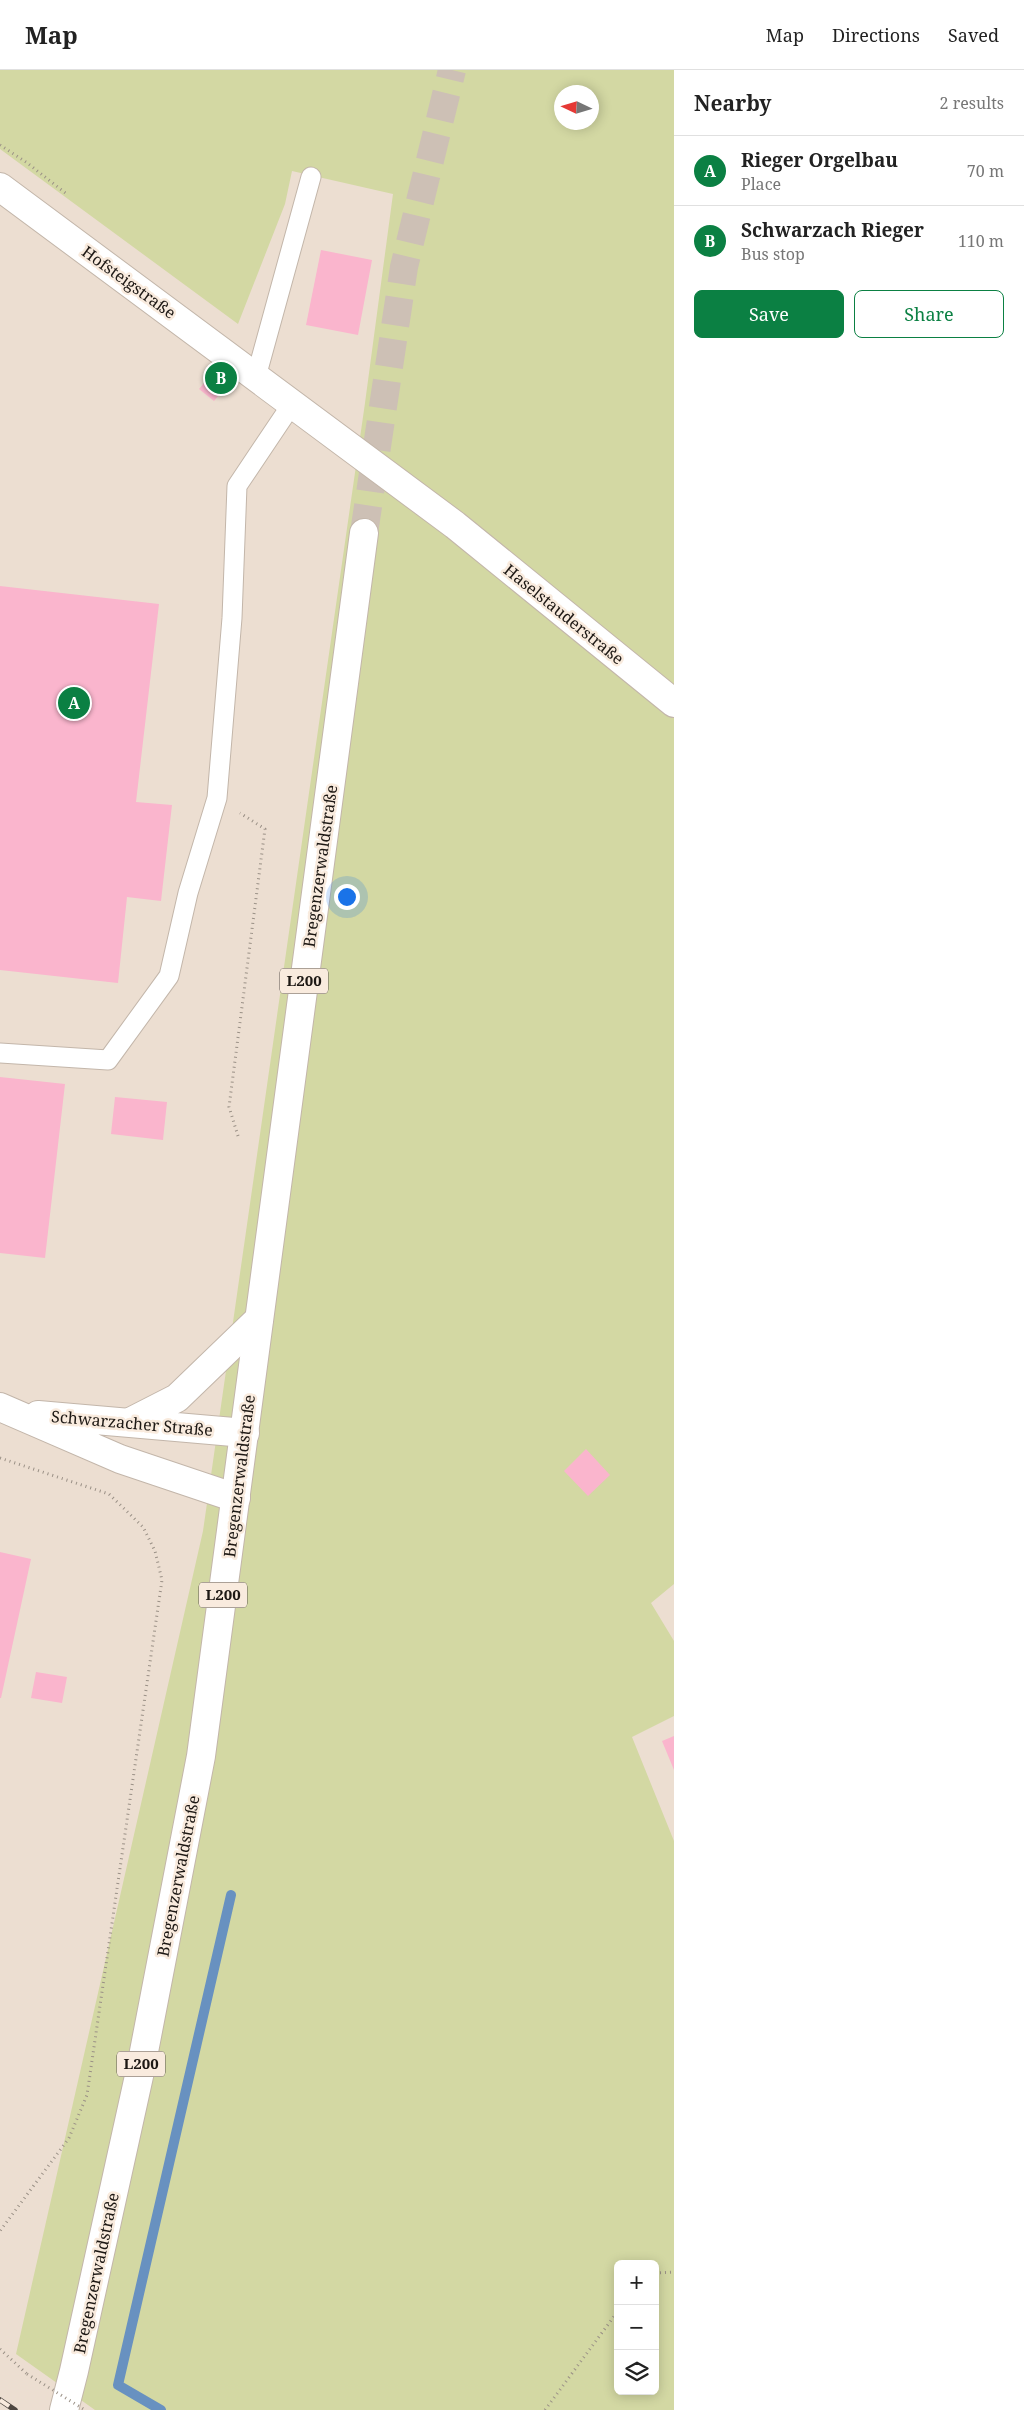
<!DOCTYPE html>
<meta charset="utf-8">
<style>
body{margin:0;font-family:"Noto Serif",serif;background:#f6f6f6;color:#222}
.controls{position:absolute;right:15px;bottom:15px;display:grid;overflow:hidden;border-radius:8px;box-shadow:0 2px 12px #0003}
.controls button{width:45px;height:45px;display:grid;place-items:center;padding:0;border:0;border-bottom:1px solid #e0e0e0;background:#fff;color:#222;font:25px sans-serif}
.compass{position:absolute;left:554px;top:15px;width:45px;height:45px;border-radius:50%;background:#fff;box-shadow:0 2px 12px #0003;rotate:274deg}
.you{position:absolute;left:346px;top:826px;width:18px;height:18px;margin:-12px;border:4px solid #fff;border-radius:50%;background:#1a73e8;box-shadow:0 0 0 8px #1a73e833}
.badge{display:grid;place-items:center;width:32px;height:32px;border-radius:50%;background:#0b8043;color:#fff;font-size:16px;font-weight:700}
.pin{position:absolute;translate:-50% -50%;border:2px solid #fff;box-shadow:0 1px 5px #0006}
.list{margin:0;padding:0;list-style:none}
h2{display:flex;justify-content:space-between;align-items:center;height:65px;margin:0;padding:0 20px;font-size:21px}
h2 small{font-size:16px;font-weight:400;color:#767676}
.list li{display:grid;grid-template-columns:32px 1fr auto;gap:15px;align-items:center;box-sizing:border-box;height:70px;padding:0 20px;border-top:1px solid #e0e0e0}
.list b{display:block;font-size:19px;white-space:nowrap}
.list p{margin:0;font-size:16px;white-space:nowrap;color:#767676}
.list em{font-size:16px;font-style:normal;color:#767676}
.actions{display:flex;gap:10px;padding:15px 20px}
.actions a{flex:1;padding:11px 0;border:1px solid #0b8043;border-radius:8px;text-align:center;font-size:18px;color:#0b8043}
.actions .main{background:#0b8043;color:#fff}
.icon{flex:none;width:28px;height:28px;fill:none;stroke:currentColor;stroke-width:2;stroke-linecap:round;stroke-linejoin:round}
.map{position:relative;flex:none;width:674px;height:2340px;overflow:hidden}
header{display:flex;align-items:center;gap:30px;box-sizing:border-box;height:70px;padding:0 25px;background:#fff;border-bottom:1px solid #e0e0e0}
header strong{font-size:24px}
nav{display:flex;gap:28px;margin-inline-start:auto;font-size:18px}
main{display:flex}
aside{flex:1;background:#fff}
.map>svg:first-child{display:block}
</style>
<header>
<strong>Map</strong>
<nav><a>Map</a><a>Directions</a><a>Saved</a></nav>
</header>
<main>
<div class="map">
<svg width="674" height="2340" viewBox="0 0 674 2340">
<rect width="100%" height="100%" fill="#ecded1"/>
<path fill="#d3d8a3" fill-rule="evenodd" d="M0 0H674V1514L651 1533 674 1571V1646L632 1667 674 1771V2340H95L16 2284 203 1461 365 333 393 124 292 101 285 134 238 254 0 79ZM562 22H592V52H562ZM618 2194H655V2321H618Z"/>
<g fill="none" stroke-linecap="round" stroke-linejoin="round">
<path stroke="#6891c0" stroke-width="10" d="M161 2340 118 2315 231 1825"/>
</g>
<path fill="#fab5cd" d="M321 180 372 190 358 265 306 255Z
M204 313 219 325 214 331 199 319Z
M0 516 159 534 136 732 172 735 161 831 127 827 118 913 0 900Z
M0 1007 65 1014 45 1188 0 1183Z
M115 1027 167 1032 163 1070 111 1064Z
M586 1379 610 1405 588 1426 564 1401Z
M0 1482 31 1489 1 1628H0Z
M36 1602 67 1607 62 1633 31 1628Z
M674 1666V1700L662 1671Z"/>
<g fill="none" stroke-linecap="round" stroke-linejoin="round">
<path stroke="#cdc0b5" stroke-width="28" stroke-dasharray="28 14" stroke-linecap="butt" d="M364 463 404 197 452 0"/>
<g stroke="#c3b6aa" stroke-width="21">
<path id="lane" d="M256 307 311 107
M0 983 108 990 169 906 188 823 217 728 232 548 237 416 292 334"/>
</g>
<g stroke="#c3b6aa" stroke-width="30">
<path id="secondary" d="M0 117 455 455 674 633
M0 1337 120 1389 236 1428
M38 1345 245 1363
M130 1352 177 1328 259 1249"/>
</g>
<g stroke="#c3b6aa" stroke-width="30">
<path id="primary" d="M64 2340 74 2301 141 1997 201 1686 364 463"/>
</g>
<path stroke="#9a9086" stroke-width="3" stroke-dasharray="1 4" stroke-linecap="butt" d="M0 75 26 92 68 125
M238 1066 229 1037 265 759 240 743
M0 1388 109 1424 143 1457 155 1481 162 1510 87 2025 69 2068 0 2161
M655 2203 674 2202
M0 2279 27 2304
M545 2340 618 2241"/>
<use href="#lane" stroke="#fff" stroke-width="19"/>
<use href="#secondary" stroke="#fff" stroke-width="28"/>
<use href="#primary" stroke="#fff" stroke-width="28"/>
<g stroke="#4d4640" stroke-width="5.5">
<path id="rail" d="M0 2330 15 2340"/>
</g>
<use href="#rail" stroke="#f9ebde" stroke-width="4" stroke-dasharray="11" stroke-linecap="butt"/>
<path stroke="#9a9086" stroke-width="3" stroke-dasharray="1 4" stroke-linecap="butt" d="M27 2304 85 2340"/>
</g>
<g text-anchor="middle" stroke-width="5" stroke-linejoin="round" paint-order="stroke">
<g fill="#f9ebde" stroke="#5f5751" stroke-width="1">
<rect x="280" y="898.5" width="48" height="25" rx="4"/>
<rect x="199" y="1512.5" width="48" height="25" rx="4"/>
<rect x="117" y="1981.5" width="48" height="25" rx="4"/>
</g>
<g font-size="15" font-weight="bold" fill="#1d1814">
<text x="304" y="916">L200</text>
<text x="223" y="1530">L200</text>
<text x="141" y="1999">L200</text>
</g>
<g font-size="16" fill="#1d1814" stroke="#f9ebde">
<text transform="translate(129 212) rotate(36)" y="6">Hofsteigstraße</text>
<text transform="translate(564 544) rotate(39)" y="6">Haselstauderstraße</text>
<text transform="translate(320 796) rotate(-82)" y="6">Bregenzerwaldstraße</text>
<text transform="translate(132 1353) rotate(5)" y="6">Schwarzacher Straße</text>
<text transform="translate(239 1406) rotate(-83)" y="6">Bregenzerwaldstraße</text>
<text transform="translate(178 1806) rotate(-79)" y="6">Bregenzerwaldstraße</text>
<text transform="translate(96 2203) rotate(-78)" y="6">Bregenzerwaldstraße</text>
</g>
</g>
</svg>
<div class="controls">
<button>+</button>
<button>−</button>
<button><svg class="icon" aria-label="layers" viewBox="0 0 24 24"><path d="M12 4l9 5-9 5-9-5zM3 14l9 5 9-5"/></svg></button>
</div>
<svg class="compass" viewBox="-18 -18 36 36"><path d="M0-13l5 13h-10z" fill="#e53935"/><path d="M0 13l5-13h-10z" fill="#767676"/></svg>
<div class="you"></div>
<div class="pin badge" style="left:74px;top:633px">A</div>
<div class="pin badge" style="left:221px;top:308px">B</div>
</div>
<aside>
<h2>Nearby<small>2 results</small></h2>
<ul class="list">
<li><span class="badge">A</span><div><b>Rieger Orgelbau</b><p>Place</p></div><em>70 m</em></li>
<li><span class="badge">B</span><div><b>Schwarzach Rieger</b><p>Bus stop</p></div><em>110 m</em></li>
</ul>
<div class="actions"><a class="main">Save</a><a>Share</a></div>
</aside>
</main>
